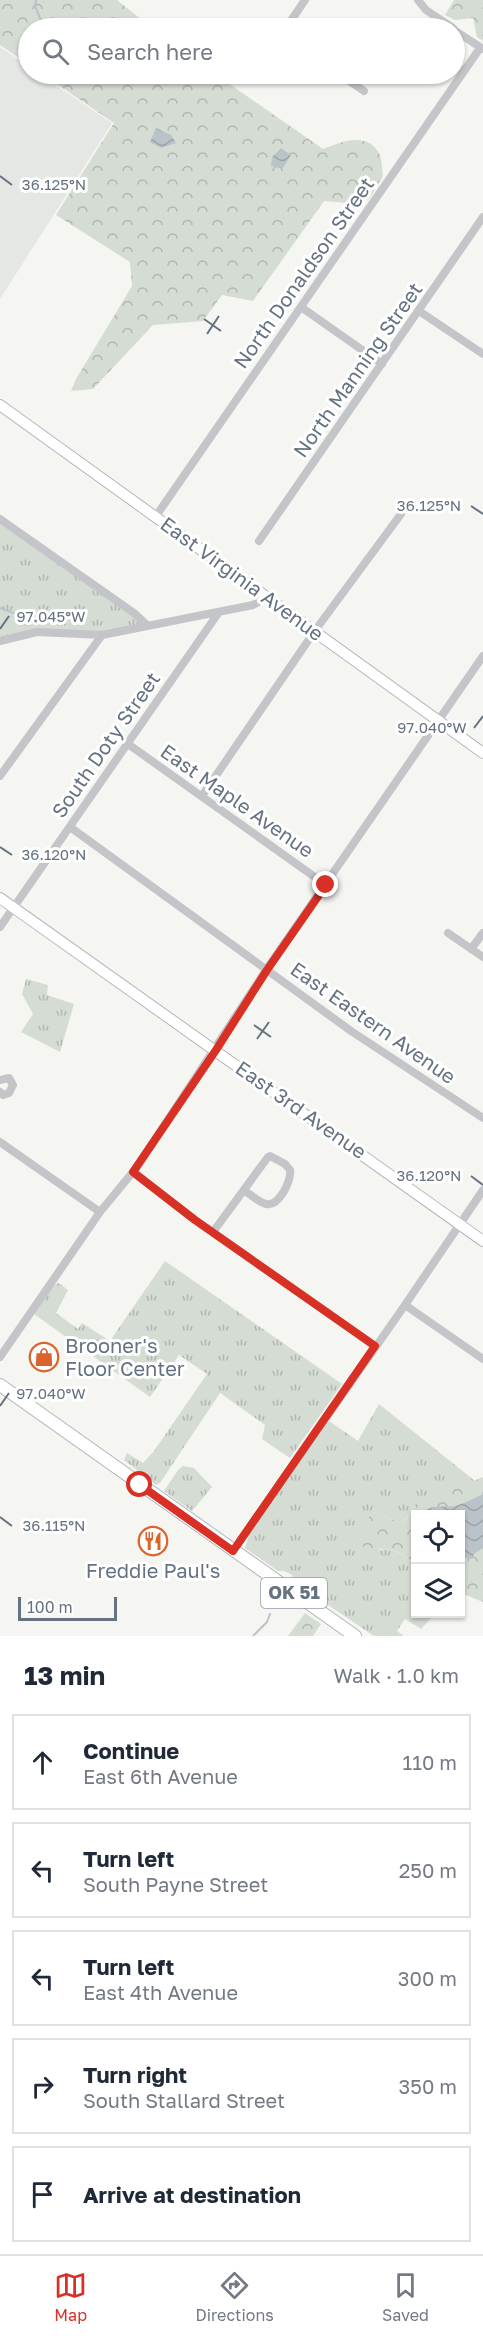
<!DOCTYPE html>
<meta charset="utf-8">
<style>
body{margin:0;font-family:"Golos Text",sans-serif;background:#f6f6f7;color:#1f2937}
.controls{position:absolute;right:18px;bottom:18px;display:grid;overflow:hidden;border-radius:0px;box-shadow:0 2px 4px #0004}
.controls button{width:54px;height:54px;display:grid;place-items:center;padding:0;border:0;border-bottom:2px solid #e0e1e3;background:#fff;color:#1f2937;font:30px sans-serif}
.scale{position:absolute;left:18px;bottom:15px;width:99px;box-sizing:border-box;padding-left:6px;border:3px solid #657281;border-top:0;font-size:16px;line-height:21px;white-space:nowrap;color:#657281;-webkit-text-stroke:4px #fff;paint-order:stroke}
.stop{position:absolute;width:18px;height:18px;margin:-14px;border:4px solid #d93025;border-radius:50%;background:#fff}
.stop.end{background:#d93025;border-color:#fff;box-shadow:0 2px 6px #0008}
.list{margin:0;padding:0;list-style:none}
h2{display:flex;justify-content:space-between;align-items:center;height:78px;margin:0;padding:0 24px;font-size:26px}
h2 small{font-size:20px;font-weight:400;color:#747a83}
.list li{display:grid;grid-template-columns:39px 1fr auto;gap:18px;align-items:center;box-sizing:border-box;height:96px;margin:0 12px 12px;padding:0 12px;border:2px solid #e0e1e3;border-radius:0px}
.list b{display:block;font-size:22px;white-space:nowrap}
.list p{margin:0;font-size:20px;white-space:nowrap;color:#747a83}
.list em{font-size:20px;font-style:normal;color:#747a83}
.icon{flex:none;width:33px;height:33px;fill:none;stroke:currentColor;stroke-width:2;stroke-linecap:round;stroke-linejoin:round}
.map{position:relative;flex:none;width:483px;height:1636px;overflow:hidden}
.search{position:absolute;background:#fff;box-shadow:0 2px 4px #0004;left:18px;right:18px;top:18px;height:66px;display:flex;align-items:center;gap:15px;box-sizing:border-box;padding:0 21px;border-radius:33px;color:#747a83;font-size:22px}
.sheet{height:618px;background:#fff}
nav{display:flex;justify-content:space-around;align-items:center;box-sizing:border-box;height:84px;border-top:2px solid #e0e1e3;background:#fff;font-size:16px;color:#747a83}
nav a{display:grid;justify-items:center;gap:3px}
nav .on{color:#d93025}
.map>svg:first-child{display:block}
</style>
<div class="map">
<svg width="483" height="1636" viewBox="0 0 483 1636">
<defs>
<pattern id="grass-tufts" width="24" height="20" patternUnits="userSpaceOnUse" patternTransform="scale(1.5)"><rect width="24" height="20" fill="#d5dcd3"/><path d="M3 7l-1-3M5 7V3M7 7l1-3M15 17l-1-3M17 17v-4M19 17l1-3" fill="none" stroke="#b0b7b1"/></pattern>
<pattern id="forest-crowns" width="20" height="18" patternUnits="userSpaceOnUse" patternTransform="scale(1.5)"><rect width="20" height="18" fill="#d5dcd3"/><path d="M2 6a3 3 0 1 1 6 0M12 15a3 3 0 1 1 6 0" fill="none" stroke="#b0b7b1"/></pattern>
<pattern id="water-waves" width="16" height="10" patternUnits="userSpaceOnUse" patternTransform="scale(1.5)"><rect width="16" height="10" fill="#bac3c8"/><path d="M0 5q4-4 8 0t8 0" fill="none" stroke="#9ba3a8"/></pattern>
</defs>
<rect width="100%" height="100%" fill="#f5f5f2"/>
<path fill="#e5e7e5" d="M0 47 28 66V74H39L112 123 0 299Z"/>
<path fill="url(#grass-tufts)" d="M0 524 133 615 143 626 102 632 0 638Z
M26 979 48 985 47 995 74 1004 60 1052 21 1032 33 1014 22 994Z
M165 1261 342 1384 290 1458 262 1439 265 1425 220 1393 160 1483 156 1485 124 1460 127 1453 143 1463 154 1451 207 1374 179 1355 150 1397 34 1314 54 1285 59 1283 68 1290 56 1313 78 1329 82 1323 110 1341Z
M379 1404 475 1481 421 1503 401 1523 374 1512 379 1550C394 1548 404 1554 415 1564L416 1614H435L421 1629 405 1619 397 1631 404 1636H374L325 1603 322 1597C311 1596 295 1586 292 1575L284 1571H278L245 1548 249 1535 329 1421 358 1441Z
M183 1466 194 1468 212 1487 192 1511 164 1491 178 1470Z"/>
<path fill="url(#forest-crowns)" d="M0 0H117L152 28H28V64L0 45Z
M454 0H483V41L477 37 473 18 455 20 445 15Z
M42 74H215L323 149C341 142 366 131 379 153 382 159 382 170 383 176L369 199 347 203 324 201 253 301 222 295 203 321 153 325 93 389 71 391 76 379 132 286 130 262 56 215 114 123Z
M483 1477V1602L461 1593 460 1514H416L415 1564C396 1546 389 1550 365 1549L356 1539 362 1524 374 1512 401 1523 412 1513 414 1505Z
M305 1613 321 1624 313 1636H288Z"/>
<path fill="url(#water-waves)" d="M156 128 171 135 176 143 161 148 150 142Z
M281 148 291 155 283 168 271 166 272 157Z
M483 1494V1548L475 1553 471 1559 461 1557 460 1514H427L426 1510C436 1504 444 1508 455 1506 465 1503 474 1498 483 1494Z"/>
<g fill="none" stroke-linecap="round" stroke-linejoin="round">
<path stroke="#bac3c8" stroke-width="2" d="M36 0 35 6 44 28
M0 608 43 624
M253 1636 267 1622 270 1614"/>
<g stroke="#b3b7bb" stroke-width="12">
<path id="secondary" d="M0 405 483 753
M0 898 483 1241"/>
</g>
<g stroke="#b3b7bb" stroke-width="14">
<path id="primary" d="M0 1385 355 1636"/>
</g>
<path stroke="#c3c5c9" stroke-width="8" d="M418 0 426 10 453 28
M286 28 305 0
M454 30 483 49
M339 74 364 91
M301 307 382 364
M419 311 483 354
M156 516 480 48
M0 519 134 613 147 625
M259 541 483 217
M0 641 37 632 102 635 253 605 260 601 266 595
M128 744 326 885
M0 776 102 635
M202 796 314 632 401 514
M70 827 351 1031 483 1118
M0 927 219 612
M448 933 483 957
M471 949 483 933
M0 1080 9 1078 13 1085 9 1093 3 1095 0 1092
M0 1142 100 1212
M133 1172 195 1220 375 1346
M213 1232 268 1157 270 1156 285 1164 290 1170C292 1180 279 1207 266 1204 258 1202 251 1194 244 1191
M405 1305 483 1359
M0 1357 100 1212 137 1167 266 970 483 656
M233 1551 405 1305 483 1190"/>
<use href="#secondary" stroke="#fff" stroke-width="10"/>
<use href="#primary" stroke="#fff" stroke-width="12"/>
</g>
<g fill="none" stroke-linecap="round" stroke-linejoin="round">
<path stroke="#d93025" stroke-width="8" d="M140 1485 233 1551 375 1346 195 1220 133 1172 216 1050 267 970 326 885"/>
</g>
<path fill="none" stroke="#657281" stroke-width="2" d="M0 176 12 185M204 319 221 331M207 334 219 316M471 506 483 514M0 629 9 616M474 728 483 716M0 847 12 855M254 1025 271 1037M257 1039 269 1022M471 1176 483 1185M0 1406 9 1393M0 1517 12 1526"/>
<defs>
<g id="shop-ring" transform="scale(1.5)"><circle r="9.5" fill="#fff" stroke="#da642c" stroke-width="1.5"/><path d="M-5-2.5h2.3a2.7 3.5 0 0 1 5.4 0H5L5.5 6h-11ZM-1.5-2.5h3a1.5 2.3 0 0 0-3 0Z" fill="#da642c"/></g>
<g id="restaurant-ring" transform="scale(1.5)"><circle r="9.5" fill="#fff" stroke="#da642c" stroke-width="1.5"/><path d="M-5-6h1v4h1v-4h1v4h1v-4h1v5L-1.5 .5V6h-2V.5L-5-1ZM5-6V6H3V1.5H1.5Q1.5-4 5-6Z" fill="#da642c"/></g>
</defs>
<g fill-rule="evenodd">
<use href="#shop-ring" x="44" y="1357"/>
<use href="#restaurant-ring" x="153" y="1541"/>
</g>
<g text-anchor="middle" stroke-width="6" stroke-linejoin="round" paint-order="stroke">
<rect fill="#fff" stroke="#939ca7" stroke-width="1.5" x="261" y="1578" width="66" height="30" rx="4.5"/>
<g font-size="18" font-weight="bold" fill="#657281">
<text x="294" y="1599">OK 51</text>
</g>
<g font-size="20" fill="#657281" stroke="#fff">
<text transform="translate(304 273) rotate(-55)" y="7">North Donaldson Street</text>
<text transform="translate(358 370) rotate(-55)" y="7">North Manning Street</text>
<text transform="translate(242 579) rotate(36)" y="7">East Virginia Avenue</text>
<text transform="translate(106 745) rotate(-55)" y="7">South Doty Street</text>
<text transform="translate(237 801) rotate(35)" y="7">East Maple Avenue</text>
<text transform="translate(373 1023) rotate(35)" y="7">East Eastern Avenue</text>
<text transform="translate(301 1110) rotate(35)" y="7">East 3rd Avenue</text>
</g>
<g font-size="20" fill="#657281" stroke="#fff" text-anchor="start">
<text x="65" y="1353">Brooner's<tspan x="65" dy="23">Floor Center</tspan></text>
<text x="153" y="1578" text-anchor="middle">Freddie Paul's</text>
</g>
</g>
<g font-size="15" text-anchor="middle" fill="#657281" stroke="#fff" stroke-width="6" stroke-linejoin="round" paint-order="stroke">
<text x="54" y="190">36.125°N</text>
<text x="429" y="511">36.125°N</text>
<text x="51" y="622">97.045°W</text>
<text x="432" y="733">97.040°W</text>
<text x="54" y="860">36.120°N</text>
<text x="429" y="1181">36.120°N</text>
<text x="51" y="1399">97.040°W</text>
<text x="54" y="1531">36.115°N</text>
</g>
</svg>
<div class="controls">
<button><svg class="icon" aria-label="locate" viewBox="0 0 24 24"><circle cx="12" cy="12" r="6"/><path d="M12 2v4M12 18v4M2 12h4M18 12h4"/></svg></button>
<button><svg class="icon" aria-label="layers" viewBox="0 0 24 24"><path d="M12 4l9 5-9 5-9-5zM3 14l9 5 9-5"/></svg></button>
</div>
<div class="scale">100 m</div>
<div class="stop" style="left:140px;top:1485px"></div>
<div class="stop end" style="left:326px;top:885px"></div>
<div class="search"><svg class="icon" aria-label="search" viewBox="0 0 24 24"><circle cx="10" cy="10" r="6"/><path d="M15 15l6 6"/></svg>Search here</div>
</div>
<section class="sheet">
<h2>13 min<small>Walk · 1.0 km</small></h2>
<ul class="list">
<li><svg class="icon" aria-label="ahead" viewBox="0 0 24 24"><path d="M12 20V5M6 11l6-6 6 6"/></svg><div><b>Continue</b><p>East 6th Avenue</p></div><em>110 m</em></li>
<li><svg class="icon" aria-label="left" viewBox="0 0 24 24"><path d="M17 20v-9H6M10 6l-5 5 5 5"/></svg><div><b>Turn left</b><p>South Payne Street</p></div><em>250 m</em></li>
<li><svg class="icon" aria-label="left" viewBox="0 0 24 24"><path d="M17 20v-9H6M10 6l-5 5 5 5"/></svg><div><b>Turn left</b><p>East 4th Avenue</p></div><em>300 m</em></li>
<li><svg class="icon" aria-label="right" viewBox="0 0 24 24"><path d="M7 20v-9h11M14 6l5 5-5 5"/></svg><div><b>Turn right</b><p>South Stallard Street</p></div><em>350 m</em></li>
<li><svg class="icon" aria-label="arrive" viewBox="0 0 24 24"><path d="M6 21V4h12l-3 4 3 4H6"/></svg><div><b>Arrive at destination</b></div></li>
</ul>
</section>
<nav>
<a class="on"><svg class="icon" aria-label="map" viewBox="0 0 24 24"><path d="M3 6l6-2 6 2 6-2v14l-6 2-6-2-6 2zM9 4v14M15 6v14"/></svg>Map</a>
<a><svg class="icon" aria-label="directions" viewBox="0 0 24 24"><path d="M12 3l9 9-9 9-9-9zM9 14v-3h6M13 9l2 2-2 2"/></svg>Directions</a>
<a><svg class="icon" aria-label="saved" viewBox="0 0 24 24"><path d="M7 4h10v16l-5-4-5 4z"/></svg>Saved</a>
</nav>
